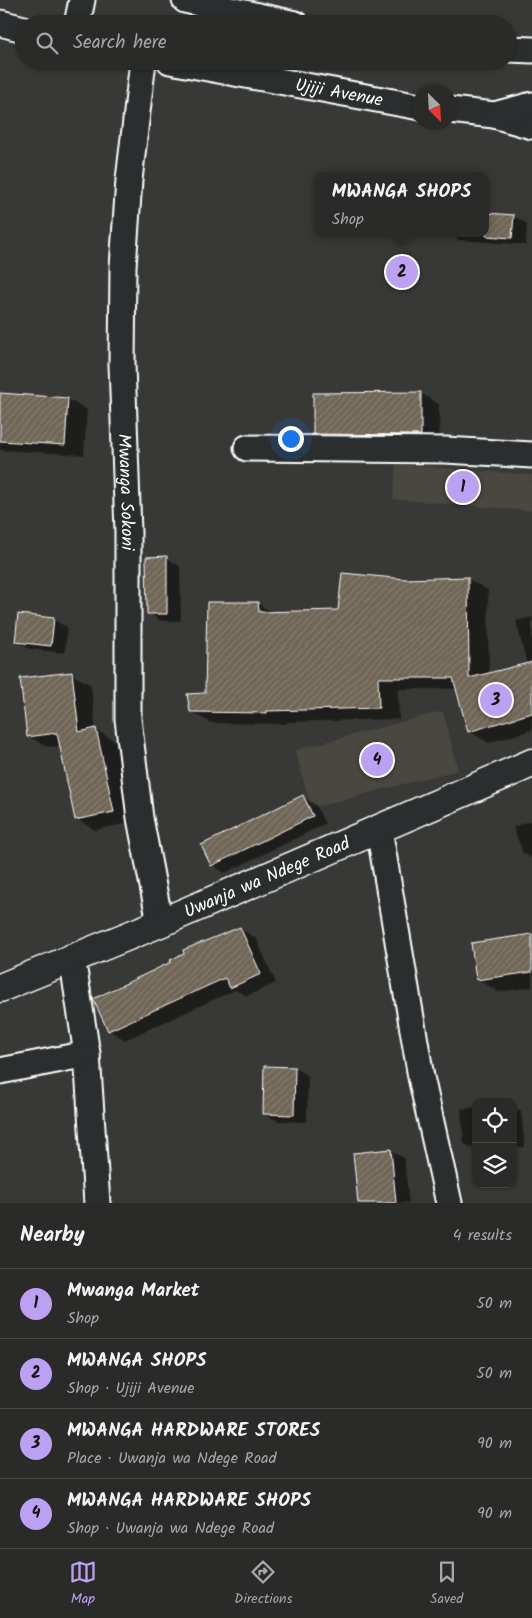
<!DOCTYPE html>
<meta charset="utf-8">
<style>
body{margin:0;font-family:Kalam,sans-serif;background:#323230;color:#f1f3f6}
.controls{position:absolute;right:15px;bottom:15px;display:grid;overflow:hidden;border-radius:10px;box-shadow:0 1px 4px #0004}
.controls button{width:45px;height:45px;display:grid;place-items:center;padding:0;border:0;border-bottom:1px solid #464645;background:#2a2a28;color:#f1f3f6;font:25px sans-serif}
.compass{position:absolute;left:412px;top:85px;width:45px;height:45px;border-radius:50%;background:#2a2a28;box-shadow:0 1px 4px #0004;rotate:156deg}
.you{position:absolute;left:290px;top:438px;width:18px;height:18px;margin:-12px;border:4px solid #fff;border-radius:50%;background:#1a73e8;box-shadow:0 0 0 8px #1a73e833}
.badge{display:grid;place-items:center;width:32px;height:32px;border-radius:50%;background:#bca0f2;color:#111;font-size:16px;font-weight:700}
.pin{position:absolute;translate:-50% -50%;border:2px solid #fff;box-shadow:0 1px 5px #0006}
.popup{position:absolute;left:314px;top:172px;width:175px;height:65px;box-sizing:border-box;display:grid;place-content:center;border-radius:10px;background:#2a2a28;filter:drop-shadow(0 1px 4px #0005);font-size:16px;white-space:nowrap;color:#a5a7a8}
.popup b{font-size:19px;color:#f1f3f6}
.popup::after{content:'';position:absolute;left:50%;top:100%;margin-left:-10px;border:10px solid transparent;border-top-color:#2a2a28}
.list{margin:0;padding:0;list-style:none}
h2{display:flex;justify-content:space-between;align-items:center;height:65px;margin:0;padding:0 20px;font-size:21px}
h2 small{font-size:16px;font-weight:400;color:#a5a7a8}
.list li{display:grid;grid-template-columns:32px 1fr auto;gap:15px;align-items:center;box-sizing:border-box;height:70px;padding:0 20px;border-top:1px solid #464645}
.list b{display:block;font-size:19px;white-space:nowrap}
.list p{margin:0;font-size:16px;white-space:nowrap;color:#a5a7a8}
.list em{font-size:16px;font-style:normal;color:#a5a7a8}
.icon{flex:none;width:28px;height:28px;fill:none;stroke:currentColor;stroke-width:2;stroke-linecap:round;stroke-linejoin:round}
.map{position:relative;flex:none;width:532px;height:1203px;overflow:hidden}
.search{position:absolute;background:#2a2a28;box-shadow:0 1px 4px #0004;left:15px;right:15px;top:15px;height:55px;display:flex;align-items:center;gap:12px;box-sizing:border-box;padding:0 18px;border-radius:28px;color:#a5a7a8;font-size:19px}
.sheet{height:345px;background:#2a2a28}
nav{display:flex;justify-content:space-around;align-items:center;box-sizing:border-box;height:70px;border-top:1px solid #464645;background:#2a2a28;font-size:14px;color:#a5a7a8}
nav a{display:grid;justify-items:center;gap:2px}
nav .on{color:#bca0f2}
.map>svg:first-child{display:block}
</style>
<div class="map">
<svg width="532" height="1203" viewBox="0 0 532 1203">
<defs>
<pattern id="building-hatch" width="6" height="6" patternUnits="userSpaceOnUse" patternTransform="scale(1.25)"><rect width="6" height="6" fill="#6f6556"/><path d="M-1 1l2-2M0 6l6-6M5 7l2-2" fill="none" stroke="#857c6f"/></pattern>
</defs>
<rect width="100%" height="100%" fill="#383836"/>
<filter id="ink" filterUnits="userSpaceOnUse"><feTurbulence type="fractalNoise" baseFrequency=".02" numOctaves="2"/><feDisplacementMap in="SourceGraphic" scale="10" xChannelSelector="R" yChannelSelector="G"/><feConvolveMatrix kernelMatrix="1 2 1 2 8 2 1 2 1" color-interpolation-filters="sRGB"/></filter>
<g filter="url(#ink)">
<path fill="#484640" d="M396 464 532 475V511L393 499Z
M443 711 458 770 311 808 295 750Z"/>
<path fill="#0007" d="M486 214 514 216 527 224 526 245 459 240 447 233H486Z
M420 393 439 404 440 446 334 445 314 434Z
M0 395 68 399 87 410 84 455 0 450Z
M167 558 180 566 181 621H161L148 613Z
M468 579 488 590 489 675 527 665 516 621 532 617V730L489 743 469 731 457 689H398L399 719 287 722V724L211 723 191 712 206 694 257 603 274 613 339 611 405 580Z
M19 616 54 620 67 627 65 653 30 649 17 641Z
M71 674 91 685 96 730 115 741 133 822 95 830 76 819 60 746 47 747 28 736Z
M303 797 316 805 325 824 225 873 212 865Z
M532 820V858L523 853 513 827Z
M240 929 256 938 276 983 247 996 235 990 125 1040 109 1030 173 963Z
M532 935V987L499 992 477 979Z
M295 1068 308 1076 307 1122 278 1121 264 1114Z
M476 1107V1150L464 1144 461 1109Z
M513 1107 521 1112 525 1147 513 1148Z
M391 1151 404 1158 409 1203H359L355 1154Z"/>
<path fill="url(#building-hatch)" stroke="#fff" d="M486 213 514 215 512 238 486 236Z
M421 392V435L313 434V393Z
M0 393 68 398 65 445 0 441Z
M167 556V614H147L146 557Z
M342 573 405 579 468 577 469 678 532 662V713L468 732 453 678H378L379 708 267 711V713L190 712 187 694 205 693 207 602H258L259 612 338 610Z
M18 614 54 618 51 646 15 642Z
M72 672 79 732 96 728 114 812 75 820 57 733 27 737 20 678Z
M303 795 313 816 211 866 201 845Z
M240 927 261 974 230 988 225 978 108 1031 93 999 171 962 170 960 184 954 183 950Z
M532 934V972L476 980 471 943Z
M264 1066 295 1067 294 1115 263 1114Z
M391 1149 396 1203H358L353 1153Z"/>
<g fill="none" stroke-linecap="round" stroke-linejoin="round">
<g stroke="#fff" stroke-width="29">
<g id="minor">
<path d="M185 0 295 24"/>
<path d="M0 23 24 29"/>
<path d="M77 24 82 0"/>
<path d="M508 49 532 50"/>
<path id="s1" d="M143 61 129 180 123 267 122 364 128 532V719L140 818 160 923"/>
<path id="s2" d="M170 61 420 107"/>
<path d="M450 110 494 115 532 126"/>
<path d="M494 115 532 105"/>
<path d="M247 448 445 450 532 455"/>
<path d="M379 829 421 1077 449 1203"/>
<path d="M72 957 87 1054 97 1203"/>
<path d="M0 1071 87 1054"/>
</g>
</g>
<g stroke="#fff" stroke-width="31">
<g id="major">
<path id="s3" d="M0 988 160 923 532 763"/>
</g>
</g>
<use href="#minor" stroke="#2a2d2e" stroke-width="25"/>
<use href="#major" stroke="#2a2d2e" stroke-width="28"/>
</g>
</g>
<g text-anchor="middle" stroke-width="4" stroke-linejoin="round" paint-order="stroke">
<g font-size="18" fill="#fff" stroke="#2a2d2e">
<text dy="6" stroke="none"><textPath href="#s2" startOffset="172">Ujiji Avenue</textPath></text>
<text dy="6" stroke="none"><textPath href="#s1" startOffset="432">Mwanga Sokoni</textPath></text>
<text dy="6" stroke="none"><textPath href="#s3" startOffset="289">Uwanja wa Ndege Road</textPath></text>
</g>
</g>
</svg>
<div class="controls">
<button><svg class="icon" aria-label="locate" viewBox="0 0 24 24"><circle cx="12" cy="12" r="6"/><path d="M12 2v4M12 18v4M2 12h4M18 12h4"/></svg></button>
<button><svg class="icon" aria-label="layers" viewBox="0 0 24 24"><path d="M12 4l9 5-9 5-9-5zM3 14l9 5 9-5"/></svg></button>
</div>
<svg class="compass" viewBox="-18 -18 36 36"><path d="M0-13l5 13h-10z" fill="#e53935"/><path d="M0 13l5-13h-10z" fill="#a5a7a8"/></svg>
<div class="you"></div>
<div class="pin badge" style="left:463px;top:487px">1</div>
<div class="pin badge" style="left:402px;top:272px">2</div>
<div class="popup"><b>MWANGA SHOPS</b>Shop</div>
<div class="pin badge" style="left:496px;top:700px">3</div>
<div class="pin badge" style="left:377px;top:760px">4</div>
<div class="search"><svg class="icon" aria-label="search" viewBox="0 0 24 24"><circle cx="10" cy="10" r="6"/><path d="M15 15l6 6"/></svg>Search here</div>
</div>
<section class="sheet">
<h2>Nearby<small>4 results</small></h2>
<ul class="list">
<li><span class="badge">1</span><div><b>Mwanga Market</b><p>Shop</p></div><em>50 m</em></li>
<li><span class="badge">2</span><div><b>MWANGA SHOPS</b><p>Shop · Ujiji Avenue</p></div><em>50 m</em></li>
<li><span class="badge">3</span><div><b>MWANGA HARDWARE STORES</b><p>Place · Uwanja wa Ndege Road</p></div><em>90 m</em></li>
<li><span class="badge">4</span><div><b>MWANGA HARDWARE SHOPS</b><p>Shop · Uwanja wa Ndege Road</p></div><em>90 m</em></li>
</ul>
</section>
<nav>
<a class="on"><svg class="icon" aria-label="map" viewBox="0 0 24 24"><path d="M3 6l6-2 6 2 6-2v14l-6 2-6-2-6 2zM9 4v14M15 6v14"/></svg>Map</a>
<a><svg class="icon" aria-label="directions" viewBox="0 0 24 24"><path d="M12 3l9 9-9 9-9-9zM9 14v-3h6M13 9l2 2-2 2"/></svg>Directions</a>
<a><svg class="icon" aria-label="saved" viewBox="0 0 24 24"><path d="M7 4h10v16l-5-4-5 4z"/></svg>Saved</a>
</nav>
